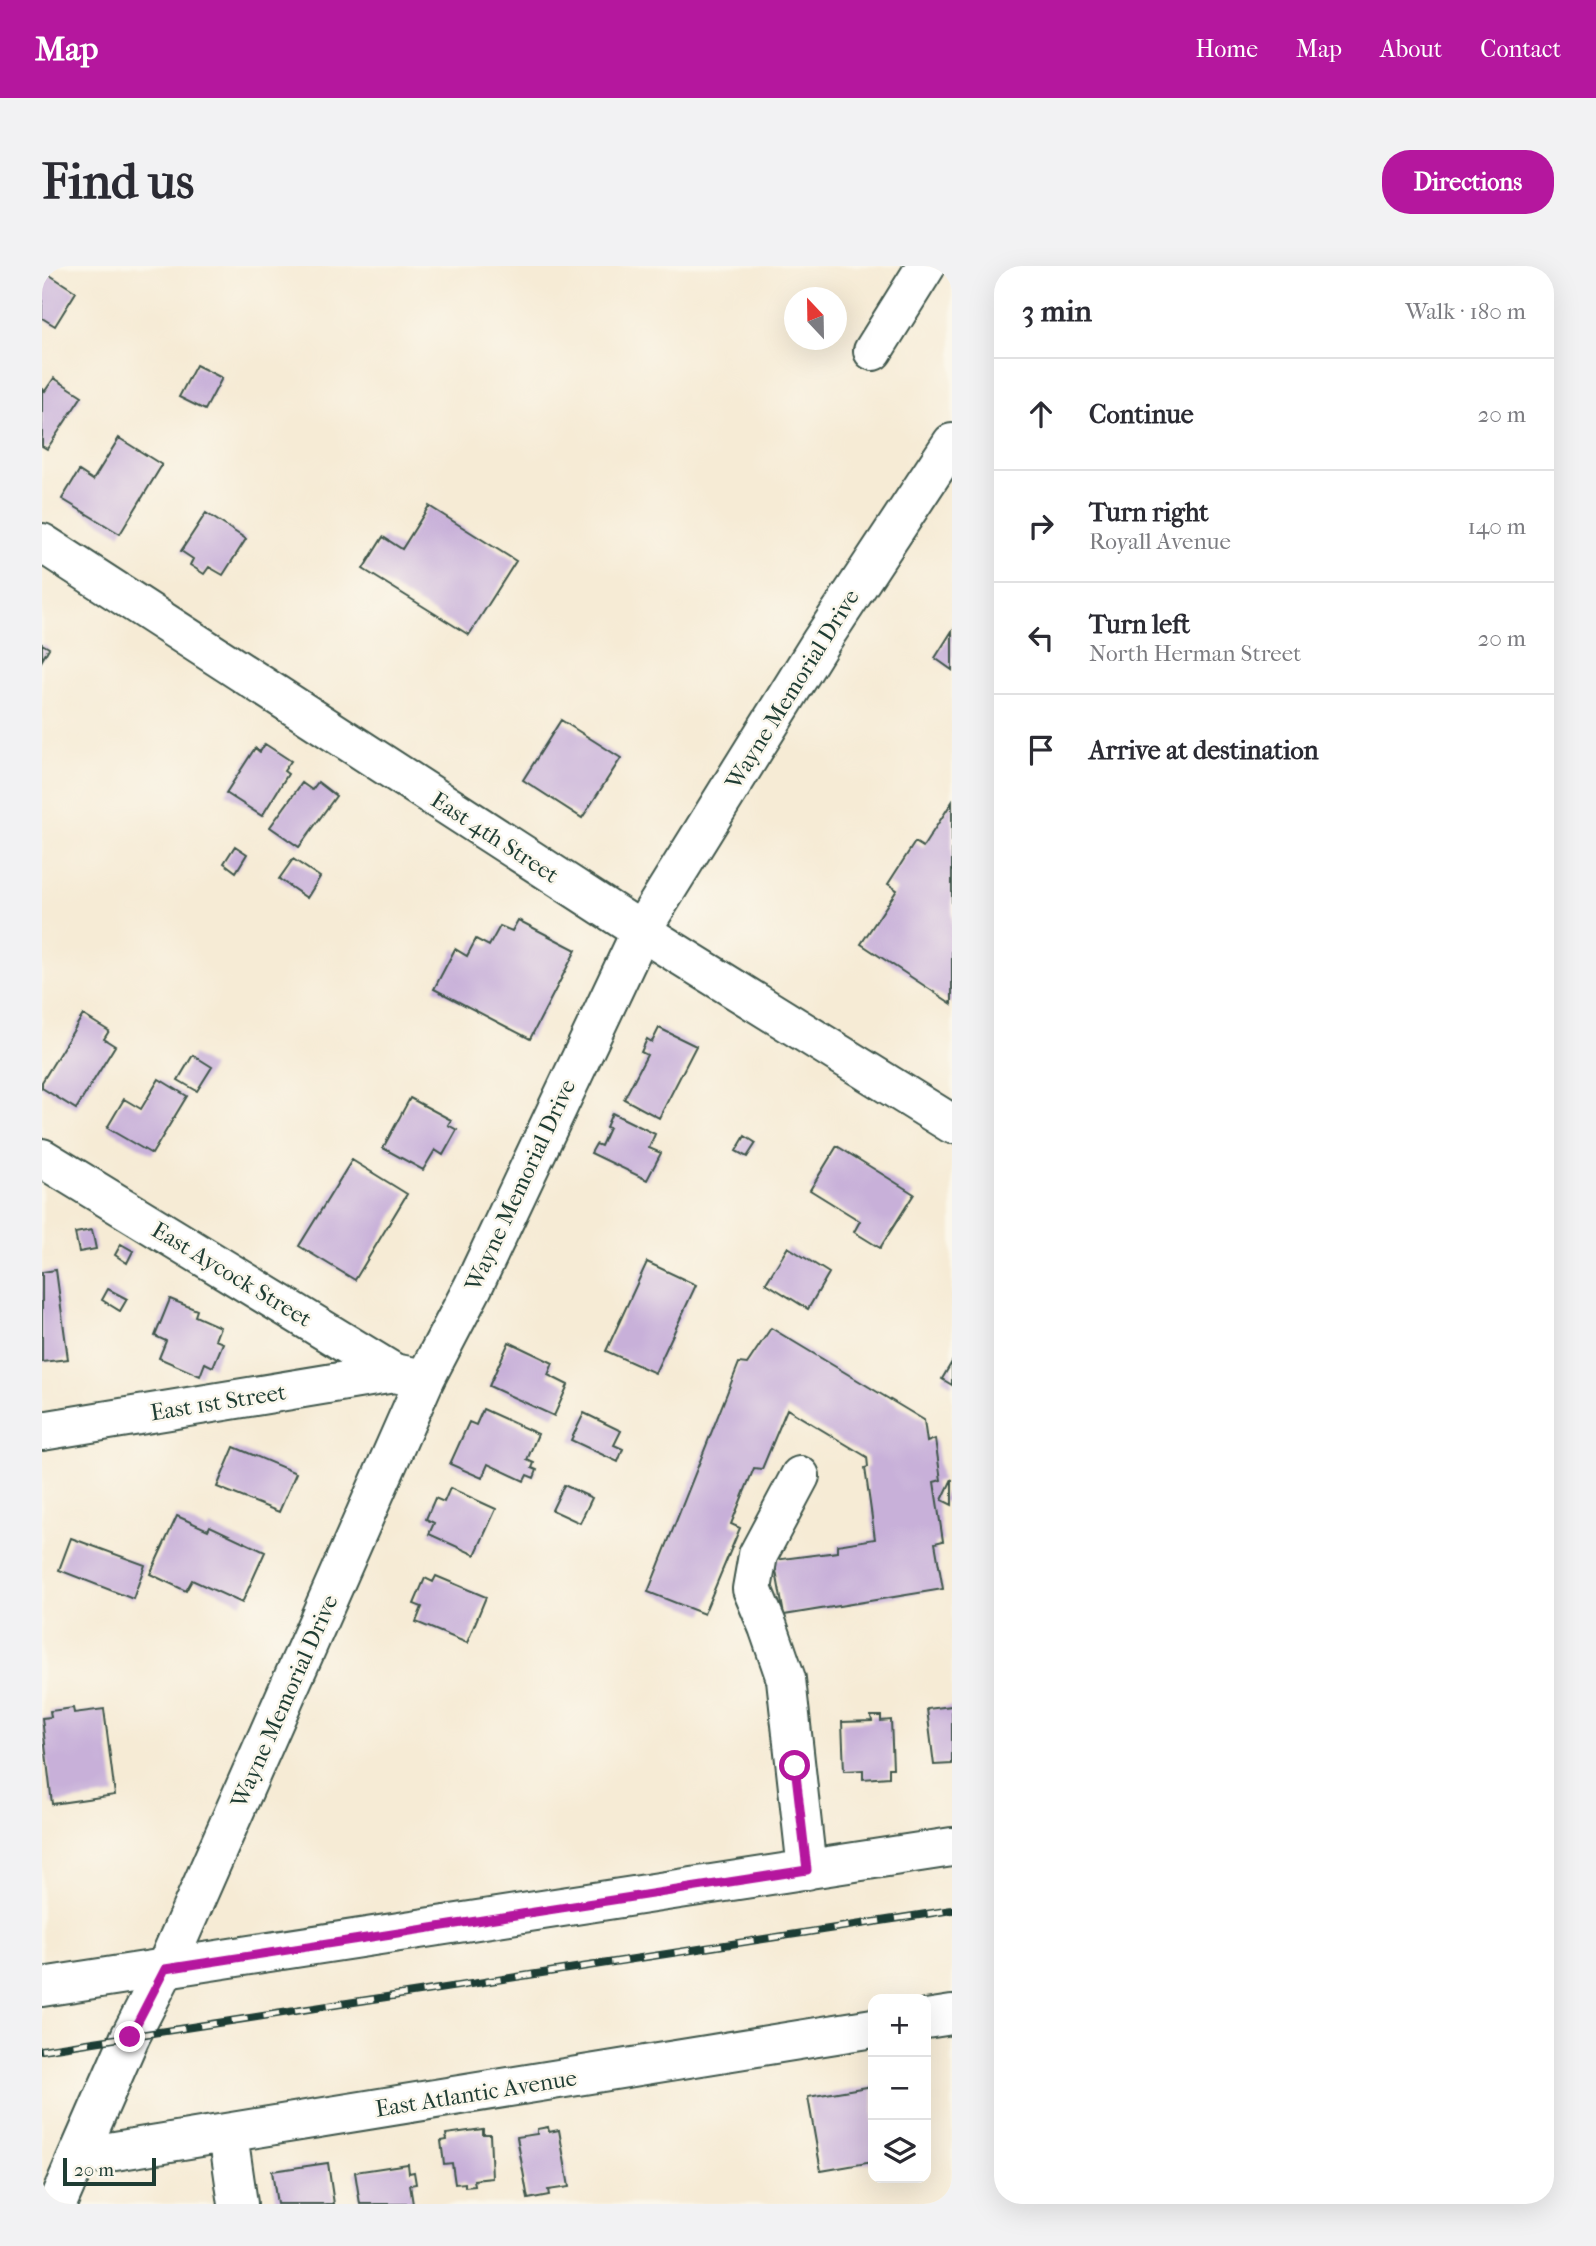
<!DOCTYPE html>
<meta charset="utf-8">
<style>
body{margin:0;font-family:"IM FELL French Canon",serif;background:#f2f2f3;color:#2b2b33}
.controls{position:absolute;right:21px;bottom:21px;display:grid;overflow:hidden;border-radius:14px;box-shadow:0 7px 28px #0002}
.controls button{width:63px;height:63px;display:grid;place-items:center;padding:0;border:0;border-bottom:2px solid #e1e1e2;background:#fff;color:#2b2b33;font:35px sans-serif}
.compass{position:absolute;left:742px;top:21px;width:63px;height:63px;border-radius:50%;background:#fff;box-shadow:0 7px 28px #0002;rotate:338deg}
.scale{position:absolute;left:21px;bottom:18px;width:93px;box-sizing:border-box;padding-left:7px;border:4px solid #1f3d34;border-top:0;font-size:19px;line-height:24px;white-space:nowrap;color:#1f3d34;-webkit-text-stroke:5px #fbf7ec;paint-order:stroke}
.stop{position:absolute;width:21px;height:21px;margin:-16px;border:5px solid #b5179e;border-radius:50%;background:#fff}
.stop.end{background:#b5179e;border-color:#fff;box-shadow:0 2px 7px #0008}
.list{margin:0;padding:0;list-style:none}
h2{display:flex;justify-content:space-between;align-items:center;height:91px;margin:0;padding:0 28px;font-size:30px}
h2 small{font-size:23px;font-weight:400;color:#7c7c81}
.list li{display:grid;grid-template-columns:46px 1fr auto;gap:21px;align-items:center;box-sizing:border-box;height:112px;padding:0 28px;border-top:2px solid #e1e1e2}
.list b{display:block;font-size:26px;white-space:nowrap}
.list p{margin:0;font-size:23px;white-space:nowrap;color:#7c7c81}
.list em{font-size:23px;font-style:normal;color:#7c7c81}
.icon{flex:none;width:38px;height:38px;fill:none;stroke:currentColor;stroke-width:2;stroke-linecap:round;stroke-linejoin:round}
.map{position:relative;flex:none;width:910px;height:1938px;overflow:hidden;border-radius:28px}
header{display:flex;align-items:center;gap:42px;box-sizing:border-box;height:98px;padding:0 35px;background:#b5179e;color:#fff}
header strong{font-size:33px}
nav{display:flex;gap:38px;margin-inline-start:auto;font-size:24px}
.intro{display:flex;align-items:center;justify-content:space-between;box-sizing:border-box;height:168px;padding:0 42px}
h1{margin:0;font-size:49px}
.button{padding:18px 32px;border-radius:28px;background:#b5179e;color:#fff;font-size:24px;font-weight:700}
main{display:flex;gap:42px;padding:0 42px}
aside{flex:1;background:#fff;border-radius:28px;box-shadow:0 7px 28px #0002}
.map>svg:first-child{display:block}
</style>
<header>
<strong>Map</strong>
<nav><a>Home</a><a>Map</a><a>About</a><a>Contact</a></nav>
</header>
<div class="intro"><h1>Find us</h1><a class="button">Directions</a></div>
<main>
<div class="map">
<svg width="910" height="1938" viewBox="0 0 910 1938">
<rect width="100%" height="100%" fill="#fbf7ec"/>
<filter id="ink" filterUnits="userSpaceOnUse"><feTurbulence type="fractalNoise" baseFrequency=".0143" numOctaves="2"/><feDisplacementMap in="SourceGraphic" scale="14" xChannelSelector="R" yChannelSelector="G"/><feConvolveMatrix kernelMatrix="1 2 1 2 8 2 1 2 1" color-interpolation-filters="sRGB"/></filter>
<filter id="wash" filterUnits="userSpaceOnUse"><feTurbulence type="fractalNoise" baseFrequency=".00686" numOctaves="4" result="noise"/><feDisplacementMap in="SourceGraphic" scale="28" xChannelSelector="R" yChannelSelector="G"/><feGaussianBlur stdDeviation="1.57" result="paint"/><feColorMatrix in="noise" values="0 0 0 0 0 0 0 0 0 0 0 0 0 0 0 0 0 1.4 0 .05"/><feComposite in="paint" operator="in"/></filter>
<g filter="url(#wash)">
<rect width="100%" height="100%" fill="#f6ebd5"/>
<g id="blocks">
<path fill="#c8b0d9" d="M3 6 34 26 13 60 0 52V11Z
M154 99 180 112 163 144 137 131Z
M12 112 40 130 5 183 0 180V123L3 125Z
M77 172 120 199 78 268 20 233 37 205 51 214Z
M387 240 474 295 427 369 321 303 341 271 360 283Z
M164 247 204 273 181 309 167 301 162 308 148 299 151 293 139 285Z
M910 365V404L893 392Z
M0 378 7 382 0 394Z
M519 454 579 492 540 552 481 514Z
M223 478 249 495 242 505 246 508 220 550 184 527 213 482 218 486Z
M276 516 294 530 257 581 228 561 260 517 270 524Z
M910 536V738L819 678 855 624 846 618 873 576 881 581Z
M193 580 205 588 194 606 182 597Z
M251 593 278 611 265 632 237 613Z
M476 654 534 684 488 773 392 723 413 683 425 690 434 673 447 680 458 660 470 665Z
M41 749 67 765 62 773 73 780 34 843 0 822V816Z
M617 762 654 780 617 852 582 833 605 789 599 786 605 773 610 776Z
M151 789 170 801 155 825 136 814Z
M117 813 145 830 110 888 65 862 82 833 99 843Z
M368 832 409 854 406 859 415 864 401 889 393 884 381 904 341 882Z
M570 847 613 868 607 882 619 887 605 914 549 887 554 878 559 880 567 862 564 861Z
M703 870 714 877 705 891 694 885Z
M795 880 872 928 838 982 812 966 818 955 768 924Z
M310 894 365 928 313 1014 257 980Z
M50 964 54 983 37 986 33 967Z
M79 978 91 985 85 997 73 989Z
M746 981 787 1007 766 1043 724 1017Z
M605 996 654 1019 613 1107 564 1085Z
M14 1004 26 1093 0 1096V1006Z
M66 1023 85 1033 78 1045 60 1034Z
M128 1033 155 1044 153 1050 178 1061 173 1074 181 1077 171 1101 163 1097 158 1110 117 1092 124 1075 113 1070Z
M729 1062 882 1154 885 1176 893 1173 899 1214 892 1216 901 1275 893 1277 901 1323 742 1349 732 1294 795 1286V1279L833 1273 823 1202 826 1201 825 1191 745 1143 720 1203 712 1202 689 1258 698 1262 662 1348 606 1326 697 1097 705 1098Z
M467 1076 511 1097 506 1109 526 1119 512 1150 447 1120Z
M910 1096V1119L900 1113Z
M441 1143 496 1168 485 1194 492 1197 490 1202 495 1204 492 1212 485 1209 482 1215 446 1198 440 1212 408 1198 427 1156 434 1159Z
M542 1147 579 1165 572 1179 581 1183 576 1196 529 1174Z
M192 1181 254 1207 237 1246 175 1221Z
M910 1213V1239L900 1234Z
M522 1219 550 1232 538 1257 510 1244Z
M408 1222 454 1243 433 1289 387 1268 392 1257 384 1253 393 1232 402 1236Z
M135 1250 166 1264 168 1260 223 1286 200 1337 150 1314 144 1325 108 1308Z
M29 1272 103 1299 91 1333 17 1304Z
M394 1310 444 1331 425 1377 374 1356 380 1341 372 1338 383 1312 391 1316Z
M910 1440V1498L892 1499 885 1443Z
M31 1442 32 1447 62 1443 73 1529 10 1538 0 1452 9 1451 8 1445Z
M829 1450H839V1455L849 1454 851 1502H847V1511L821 1513V1504L802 1505 800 1456 830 1455Z
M831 1820V1896L779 1905 766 1831Z
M506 1861 507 1866 517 1864 527 1921 506 1924 507 1929 486 1933 475 1871 495 1868V1863Z
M441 1863V1868H448L450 1912 432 1914 433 1920 423 1921V1917L413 1918 410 1897 402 1898 399 1875 405 1874 404 1868Z
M286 1897 292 1938H235L230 1905Z
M366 1898 367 1907 372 1906 374 1918 368 1919 371 1938H318L313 1906Z"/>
</g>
</g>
<g filter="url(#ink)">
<use href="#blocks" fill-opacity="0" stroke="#3f574c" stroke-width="2"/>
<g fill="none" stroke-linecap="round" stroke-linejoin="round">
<g stroke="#3f574c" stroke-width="42">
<path id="minor" d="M831 85 884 0
M0 277 599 665 910 858
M0 892 352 1107 383 1113
M0 1165 352 1107
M758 1210 716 1289 710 1323 726 1361 744 1413 765 1604
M0 1721 910 1581
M884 1753 910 1749
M186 1868 196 1938
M36 1891 831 1762"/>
</g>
<g stroke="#3f574c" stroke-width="42">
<path id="major" d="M15 1938 88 1771 123 1703 383 1113 431 1021 599 665 778 377 910 177"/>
</g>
<use href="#minor" stroke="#fff" stroke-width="38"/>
<use href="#major" stroke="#fff" stroke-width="38"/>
<g stroke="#1f3d34" stroke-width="8">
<path id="rail" d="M0 1784 910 1644"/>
</g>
<use href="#rail" stroke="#fbf7ec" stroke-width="5" stroke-dasharray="16" stroke-linecap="butt"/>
</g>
</g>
<g fill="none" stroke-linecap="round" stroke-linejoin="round" filter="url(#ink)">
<path stroke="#b5179e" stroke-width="9" d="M88 1771 123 1703 765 1604 753 1500"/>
</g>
<g text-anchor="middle" stroke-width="5" stroke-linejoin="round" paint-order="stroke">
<g font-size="23" fill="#1f3d34" stroke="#fbf7ec">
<text transform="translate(750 423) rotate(-58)" y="8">Wayne Memorial Drive</text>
<text transform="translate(453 571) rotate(33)" y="8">East 4th Street</text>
<text transform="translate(478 919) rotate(-65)" y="8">Wayne Memorial Drive</text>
<text transform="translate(190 1008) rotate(31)" y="8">East Aycock Street</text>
<text transform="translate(176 1136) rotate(-9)" y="8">East 1st Street</text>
<text transform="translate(242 1435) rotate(-66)" y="8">Wayne Memorial Drive</text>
<text transform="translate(434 1827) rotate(-9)" y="8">East Atlantic Avenue</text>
</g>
</g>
</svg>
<div class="controls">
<button>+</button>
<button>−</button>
<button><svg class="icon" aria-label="layers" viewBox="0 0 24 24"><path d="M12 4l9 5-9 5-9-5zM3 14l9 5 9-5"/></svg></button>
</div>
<svg class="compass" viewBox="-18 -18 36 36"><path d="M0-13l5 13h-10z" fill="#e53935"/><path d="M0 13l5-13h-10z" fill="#7c7c81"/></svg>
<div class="scale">20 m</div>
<div class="stop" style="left:753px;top:1500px"></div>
<div class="stop end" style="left:88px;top:1771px"></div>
</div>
<aside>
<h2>3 min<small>Walk · 180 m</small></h2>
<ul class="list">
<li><svg class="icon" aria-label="ahead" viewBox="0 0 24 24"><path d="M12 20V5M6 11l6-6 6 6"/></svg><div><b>Continue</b></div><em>20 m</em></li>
<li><svg class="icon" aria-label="right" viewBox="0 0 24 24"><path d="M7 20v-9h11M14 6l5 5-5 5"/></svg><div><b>Turn right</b><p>Royall Avenue</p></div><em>140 m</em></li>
<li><svg class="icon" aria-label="left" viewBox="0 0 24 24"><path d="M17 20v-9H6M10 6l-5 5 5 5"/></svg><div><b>Turn left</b><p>North Herman Street</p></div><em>20 m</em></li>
<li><svg class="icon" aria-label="arrive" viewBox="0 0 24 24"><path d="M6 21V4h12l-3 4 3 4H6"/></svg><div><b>Arrive at destination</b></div></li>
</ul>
</aside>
</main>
